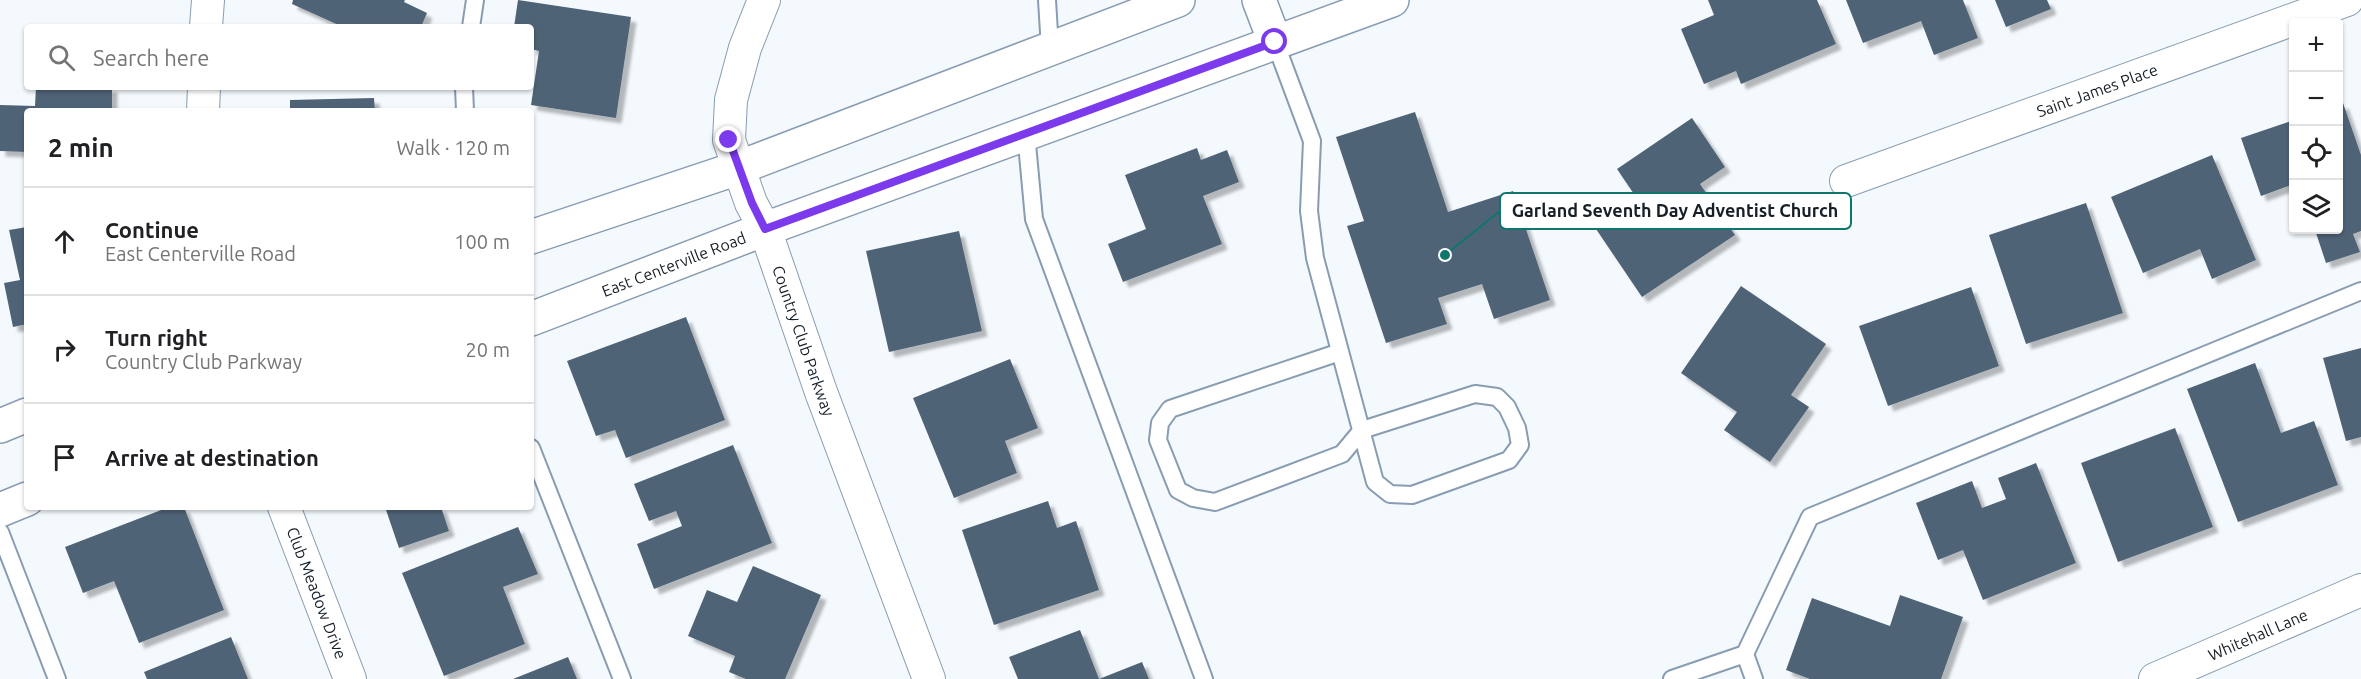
<!DOCTYPE html>
<meta charset="utf-8">
<style>
body{margin:0;font-family:Ubuntu,sans-serif;background:#f2f2f2;color:#202124}
.controls{position:absolute;right:18px;top:18px;display:grid;overflow:hidden;border-radius:6px;box-shadow:0 2px 4px #0004}
.controls button{width:54px;height:54px;display:grid;place-items:center;padding:0;border:0;border-bottom:2px solid #e0e0e0;background:#fff;color:#202124;font:30px sans-serif}
.stop{position:absolute;width:18px;height:18px;margin:-14px;border:4px solid #7c3aed;border-radius:50%;background:#fff}
.stop.end{background:#7c3aed;border-color:#fff;box-shadow:0 2px 6px #0008}
.list{margin:0;padding:0;list-style:none}
h2{display:flex;justify-content:space-between;align-items:center;height:78px;margin:0;padding:0 24px;font-size:26px}
h2 small{font-size:20px;font-weight:400;color:#757577}
.list li{display:grid;grid-template-columns:39px 1fr auto;gap:18px;align-items:center;box-sizing:border-box;height:108px;padding:0 24px;border-top:2px solid #e0e0e0}
.list b{display:block;font-size:22px;white-space:nowrap}
.list p{margin:0;font-size:20px;white-space:nowrap;color:#757577}
.list em{font-size:20px;font-style:normal;color:#757577}
.icon{flex:none;width:33px;height:33px;fill:none;stroke:currentColor;stroke-width:2;stroke-linecap:round;stroke-linejoin:round}
.map{position:relative;flex:none;width:2361px;height:679px;overflow:hidden}
.search{position:absolute;background:#fff;box-shadow:0 2px 4px #0004;left:24px;top:24px;width:510px;height:66px;display:flex;align-items:center;gap:15px;box-sizing:border-box;padding:0 21px;border-radius:6px;color:#757577;font-size:22px}
.panel{position:absolute;background:#fff;box-shadow:0 2px 4px #0004;left:24px;top:108px;width:510px;height:402px;border-radius:6px}
.map>svg:first-child{display:block}
</style>
<div class="map">
<svg width="2361" height="679" viewBox="0 0 2361 679">
<defs>
<filter id="shadow"><feDropShadow dx="5.5" dy="5.5" stdDeviation="1.5" flood-color="#0004"/></filter>
</defs>
<rect width="100%" height="100%" fill="#f4f9fd"/>
<path fill="#506377" filter="url(#shadow)" d="M293 0H405L404 2 427 13 421 27H343L292 4Z
M518 0 631 17 616 118 531 105 539 51 531 49V27H514Z
M1708 0H1817L1836 44 1741 84 1736 71 1704 84 1681 29 1714 15Z
M1846 0H1963L1978 38 1934 55 1921 21 1863 43Z
M1995 0H2047L2051 9 2006 27Z
M36 87H112V111H27V152L0 151V105L35 106Z
M374 98 375 111H290V100Z
M2343 103 2361 155V231L2353 234 2360 252 2326 263 2315 230H2338V105Z
M1415 112 1448 212 1513 191 1550 300 1494 319 1482 284 1438 298 1447 324 1386 343 1347 226 1364 221 1336 137Z
M1692 118 1725 167 1700 184 1735 235 1642 297 1596 229 1638 200 1617 169Z
M2294 120V184L2261 196 2241 138Z
M1197 148 1201 160 1227 150 1239 182 1203 196 1222 244 1123 282 1108 244 1146 229 1125 175Z
M2212 155 2256 260 2212 279 2200 249 2143 273 2111 197Z
M2086 203 2123 313 2026 344 1989 235Z
M27 227V324L13 327 4 283 20 280 9 230Z
M959 231 982 331 889 352 866 251Z
M1741 286 1826 344 1791 395 1809 407 1770 462 1724 430 1737 412 1681 373Z
M1971 287 1999 366 1888 406 1859 326Z
M686 317 725 420 626 458 615 430 596 436 567 361Z
M2361 348V437L2346 441 2323 358Z
M1010 359 1038 428 1005 441 1017 473 954 498 913 398Z
M2255 363 2281 433 2314 421 2338 485 2238 522 2187 389Z
M2175 428 2213 527 2118 562 2081 463Z
M733 445 772 543 654 589 637 544 682 526 676 511 649 521 634 484Z
M2036 463 2076 563 1983 600 1963 550 1938 560 1916 503 1972 481 1982 508 2006 499 1998 478Z
M1048 501 1057 528 1076 521 1099 590 994 625 962 530Z
M169 507H184L224 610 139 643 114 581 83 593 65 547Z
M385 507H441L449 531 399 548Z
M518 527 538 574 503 587 525 644 444 676 402 573Z
M753 566 821 595 785 679H746L729 672 735 656 688 636 707 590 737 602Z
M1900 595 1963 617 1941 679H1810L1786 670 1812 598 1890 626Z
M1080 630 1099 679 1142 662 1149 679H1018L1009 657Z
M231 637 248 679H147L144 672Z
M568 657 577 679H513Z"/>
<g fill="none" stroke-linecap="round" stroke-linejoin="round">
<g stroke="#889cb2" stroke-width="20">
<path id="service" d="M1047 0 1050 49
M471 27 475 0
M1275 42 1312 141 1309 211 1315 258 1375 482 1390 494 1412 495 1509 460 1520 445 1517 428 1507 407 1497 397 1475 394 1362 430 1342 454 1215 502 1193 498 1178 490 1158 440 1160 423 1170 409 1340 352
M464 87 465 111
M1026 133 1034 219 1204 679
M531 448 622 679
M0 532 57 679
M1672 679 1745 654
M1754 679 1745 654 1810 517 2361 291"/>
</g>
<g stroke="#889cb2" stroke-width="34">
<g id="minor">
<path id="s1" d="M764 0 745 48 731 100 729 140 751 203 765 229 821 392 929 679"/>
<path d="M206 27 208 0"/>
<path d="M203 111 204 87"/>
<path id="s2" d="M1846 181 2347 0"/>
<path id="s3" d="M284 507 350 679"/>
<path id="s4" d="M2155 679 2361 590"/>
</g>
</g>
<g stroke="#889cb2" stroke-width="36">
<g id="secondary">
<path d="M1259 0 1275 42"/>
<path d="M531 237 738 168 1178 0"/>
<path id="s5" d="M531 319 765 229 1392 0"/>
<path d="M0 426 27 415"/>
<path d="M0 510 27 499"/>
</g>
</g>
<use href="#service" stroke="#fff" stroke-width="16"/>
<use href="#minor" stroke="#fff" stroke-width="32"/>
<use href="#secondary" stroke="#fff" stroke-width="33"/>
</g>
<g fill="none" stroke-linecap="round" stroke-linejoin="round">
<path stroke="#7c3aed" stroke-width="8" d="M729 140 752 203 765 229 1275 42"/>
</g>
<g text-anchor="middle" stroke-width="6" stroke-linejoin="round" paint-order="stroke">
<g font-size="16" fill="#161e26" stroke="#fff">
<text dy="6" stroke="none"><textPath href="#s2" startOffset="267">Saint James Place</textPath></text>
<text dy="6" stroke="none"><textPath href="#s5" startOffset="153">East Centerville Road</textPath></text>
<text dy="6" stroke="none"><textPath href="#s1" startOffset="360">Country Club Parkway</textPath></text>
<text dy="6" stroke="none"><textPath href="#s3" startOffset="92">Club Meadow Drive</textPath></text>
<text dy="6" stroke="none"><textPath href="#s4" startOffset="112">Whitehall Lane</textPath></text>
</g>
</g>
<path fill="none" stroke="#0f766e" stroke-width="2" d="M1445 255L1500 211"/>
<circle fill="#0f766e" stroke="#fff" stroke-width="2" cx="1445" cy="255" r="6"/>
<rect fill="#fff" stroke="#0f766e" stroke-width="2" x="1500" y="193" width="351" height="36" rx="6"/>
<g font-size="18" text-anchor="middle" font-weight="bold" fill="#161e26">
<text x="1675" y="217">Garland Seventh Day Adventist Church</text>
</g>
</svg>
<div class="controls">
<button>+</button>
<button>−</button>
<button><svg class="icon" aria-label="locate" viewBox="0 0 24 24"><circle cx="12" cy="12" r="6"/><path d="M12 2v4M12 18v4M2 12h4M18 12h4"/></svg></button>
<button><svg class="icon" aria-label="layers" viewBox="0 0 24 24"><path d="M12 4l9 5-9 5-9-5zM3 14l9 5 9-5"/></svg></button>
</div>
<div class="stop" style="left:1275px;top:42px"></div>
<div class="stop end" style="left:729px;top:140px"></div>
<div class="search"><svg class="icon" aria-label="search" viewBox="0 0 24 24"><circle cx="10" cy="10" r="6"/><path d="M15 15l6 6"/></svg>Search here</div>
<section class="panel">
<h2>2 min<small>Walk · 120 m</small></h2>
<ul class="list">
<li><svg class="icon" aria-label="ahead" viewBox="0 0 24 24"><path d="M12 20V5M6 11l6-6 6 6"/></svg><div><b>Continue</b><p>East Centerville Road</p></div><em>100 m</em></li>
<li><svg class="icon" aria-label="right" viewBox="0 0 24 24"><path d="M7 20v-9h11M14 6l5 5-5 5"/></svg><div><b>Turn right</b><p>Country Club Parkway</p></div><em>20 m</em></li>
<li><svg class="icon" aria-label="arrive" viewBox="0 0 24 24"><path d="M6 21V4h12l-3 4 3 4H6"/></svg><div><b>Arrive at destination</b></div></li>
</ul>
</section>
</div>
